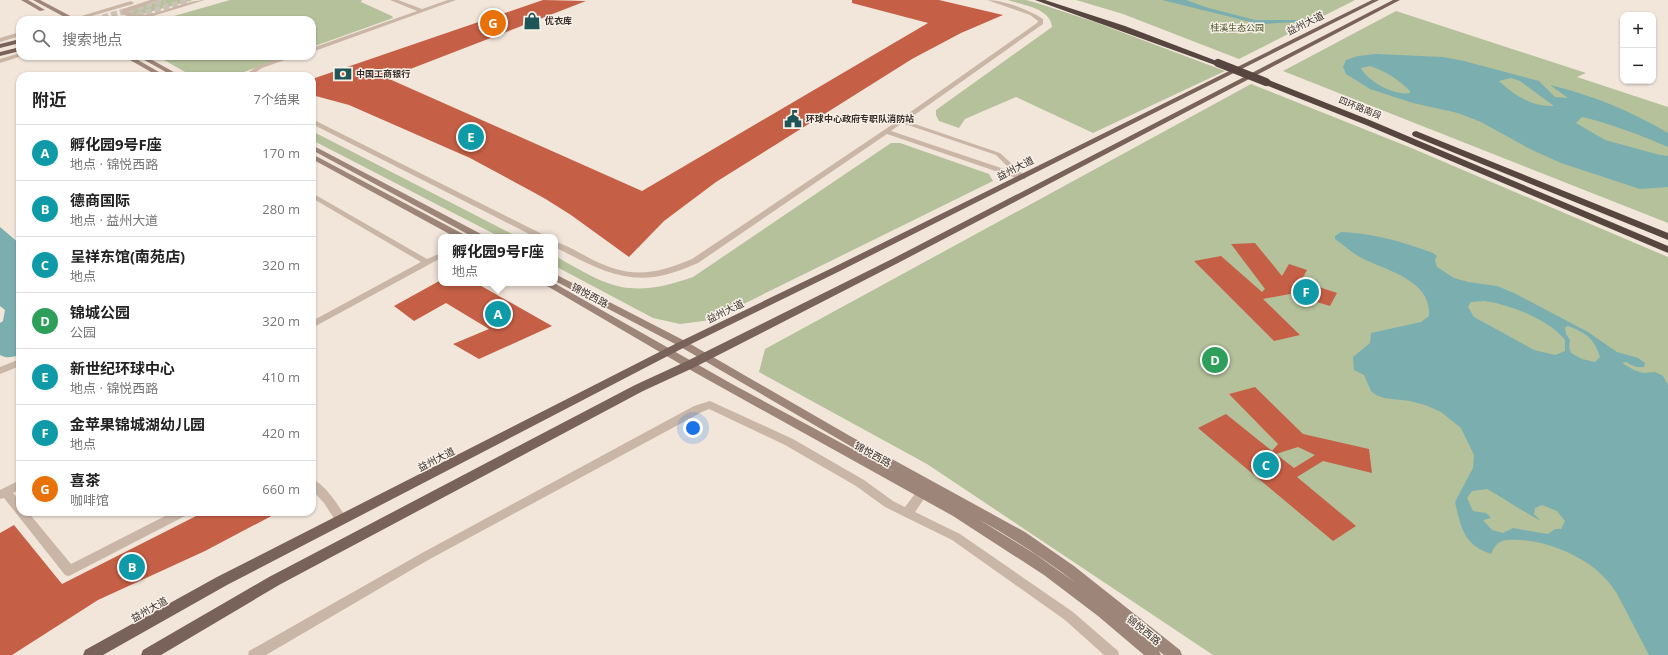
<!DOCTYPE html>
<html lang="zh">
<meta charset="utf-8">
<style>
body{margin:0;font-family:"Open Sans","Noto Sans SC",sans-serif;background:#f6f6f6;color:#222}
.controls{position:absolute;right:12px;top:12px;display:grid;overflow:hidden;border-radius:8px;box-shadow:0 1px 3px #0004}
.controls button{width:36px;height:36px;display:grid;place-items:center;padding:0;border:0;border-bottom:1px solid #e0e0e0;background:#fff;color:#222;font:20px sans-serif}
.you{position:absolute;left:693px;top:428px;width:14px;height:14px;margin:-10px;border:3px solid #fff;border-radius:50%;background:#1a73e8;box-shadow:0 0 0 6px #1a73e833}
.badge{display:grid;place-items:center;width:26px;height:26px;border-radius:50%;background:#db2777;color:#fff;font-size:13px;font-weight:700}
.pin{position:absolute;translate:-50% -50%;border:2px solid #fff;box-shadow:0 1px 4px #0006}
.popup{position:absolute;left:438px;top:234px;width:120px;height:52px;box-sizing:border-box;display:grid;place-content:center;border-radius:8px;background:#fff;filter:drop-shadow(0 1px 3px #0005);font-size:13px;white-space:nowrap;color:#767676}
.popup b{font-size:15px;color:#222}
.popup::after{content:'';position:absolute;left:50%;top:100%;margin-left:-8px;border:8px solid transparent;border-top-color:#fff}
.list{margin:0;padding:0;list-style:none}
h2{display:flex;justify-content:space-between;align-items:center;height:52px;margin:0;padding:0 16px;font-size:17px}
h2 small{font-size:13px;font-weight:400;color:#767676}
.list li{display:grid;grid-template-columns:26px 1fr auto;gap:12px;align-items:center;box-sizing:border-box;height:56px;padding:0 16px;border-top:1px solid #e0e0e0}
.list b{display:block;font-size:15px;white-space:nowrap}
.list p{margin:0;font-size:13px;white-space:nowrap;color:#767676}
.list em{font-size:13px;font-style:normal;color:#767676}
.icon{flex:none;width:22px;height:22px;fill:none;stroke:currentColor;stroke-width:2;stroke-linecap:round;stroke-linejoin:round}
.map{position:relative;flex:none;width:1668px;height:655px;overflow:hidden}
.search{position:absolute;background:#fff;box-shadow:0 1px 3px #0004;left:16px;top:16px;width:300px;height:44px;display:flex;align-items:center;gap:10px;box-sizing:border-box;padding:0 14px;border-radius:12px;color:#767676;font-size:15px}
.panel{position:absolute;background:#fff;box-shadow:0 1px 3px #0004;left:16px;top:72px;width:300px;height:444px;border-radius:12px}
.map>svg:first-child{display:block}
</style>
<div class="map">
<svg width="1668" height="655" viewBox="0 0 1668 655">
<rect width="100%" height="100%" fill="#f2e6db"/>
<path fill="#b5c19b" d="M162 0H193L139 15 128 14 126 12 131 9Z
M230 0H362L361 2 392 16 393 18 312 47V20H160Z
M1008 0H1026L1037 3 1092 21 1225 71 1093 133 1016 97 965 119 959 128 939 121 936 115V110L1052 27C1051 8 1022 5 1008 0Z
M1076 0H1355L1239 59 1123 14Z
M1396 11 1586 73 1577 77 1668 107V223L1283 71Z
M157 56H287L244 72 239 76H192Z
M1251 84 1409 147 1668 257V655H1213L927 464 759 372 765 349Z
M312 131 518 237H500L312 140Z
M891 143H900L989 174 993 181 711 320 680 324 653 318 555 266V256C577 268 604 286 629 288 652 290 673 284 693 277Z"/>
<path fill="#7aaeaf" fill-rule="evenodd" d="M1162 0H1186L1205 7 1255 20H1298L1297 22 1263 24 1251 22Z
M1376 54 1443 57 1464 61 1539 81 1555 97 1568 98 1550 85C1592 95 1631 111 1668 133V147C1640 135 1612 124 1582 117L1576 123 1605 140 1660 155 1668 156V187L1640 189 1561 163 1530 149 1481 122 1458 113 1413 103 1370 89 1346 74 1343 67 1346 60 1358 56ZM1370 66C1386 71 1399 80 1410 91V93C1395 96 1368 82 1361 68ZM1511 78 1520 81 1554 106C1532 107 1515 96 1499 81Z
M0 227 20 244V355C13 357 7 359 0 355V323L3 321 5 310 0 306Z
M1341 232C1373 233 1403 242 1433 253L1437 256 1435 260 1437 267 1454 278 1468 282 1497 286 1514 293 1588 332 1617 352 1638 358 1645 363 1644 367C1637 368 1632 366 1626 362L1622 363 1634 370 1643 373 1655 372 1663 376 1668 385V655H1649C1641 640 1633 624 1625 609 1621 602 1618 594 1613 588 1594 560 1553 542 1520 540 1505 539 1497 539 1491 554 1464 545 1461 528 1455 502L1473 468 1474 455 1461 428 1441 412 1425 405 1410 401 1384 398 1376 395 1371 391 1364 375 1354 370 1353 357 1370 343 1371 333 1421 322 1429 316C1432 278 1382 270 1358 256 1350 251 1342 244 1335 239V236ZM1484 301C1509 304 1550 320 1565 340V351L1555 355 1534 350 1474 317 1468 307 1471 302ZM1568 326C1586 333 1594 338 1600 357L1595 362 1582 359 1571 353 1569 347 1570 340 1566 334 1565 327ZM1487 489C1505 499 1522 511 1541 521L1534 514 1535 508 1542 505 1557 511 1565 521 1561 529H1555L1548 534 1513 528 1503 533 1492 530 1483 520 1491 518 1486 513 1473 511 1467 498 1472 491Z"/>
<path fill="#c56046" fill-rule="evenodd" d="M543 0 586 1 387 78 642 191 928 23 852 3V0H939L1003 15 961 33 912 59 716 182 664 221 629 257 571 215 544 198 470 158 349 105 312 95V79Z
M1255 243 1282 276 1289 264 1307 270 1301 281 1337 293 1330 306 1290 294 1263 299 1300 335 1274 341 1194 261 1221 256 1262 292 1265 289 1231 244Z
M441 280V283H476L552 326 479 359 453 344 489 329 446 303 414 321 394 306Z
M1255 387 1303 434 1369 449 1372 473 1323 461 1297 477 1356 526 1333 541 1198 428 1226 414 1272 451 1278 444 1229 394ZM1298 447 1315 455 1294 468 1276 454Z
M204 512H279L205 551 98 600 12 655H0V533L14 525 62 584Z"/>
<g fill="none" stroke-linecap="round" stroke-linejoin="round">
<path stroke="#ccc1b7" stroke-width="6" stroke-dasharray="6 3" stroke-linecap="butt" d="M94 20 165 0
M120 20 190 0"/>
<path fill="#cab6a7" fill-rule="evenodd" d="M390 0H398L422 9 448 0H456L312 52V48L417 11Z
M987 0C1004 0 1029 10 1043 19V24L906 121 1000 153 1026 177 1025 179H1019L887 134 698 263C684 269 669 275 654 277 618 282 586 263 555 247V242C567 245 580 253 591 259 631 279 653 275 692 259L899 120 1037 23 1038 21 1030 15ZM902 123 996 155 1013 172 891 131Z
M287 56H296L262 68 250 76H243L258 66Z
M312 119 544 235 545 237H535L312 124Z
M312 193 427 259 441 253V258L312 328V321L421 262 312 198Z
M20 359V366L0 374V367Z
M710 401 793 439 864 480 893 501 905 507C911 500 917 487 927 490L928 493 915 512 960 534 1073 612 1118 651 1119 655H1104L1065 620 952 540 885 507 856 486 785 445 709 409 702 412 430 559 266 655H248L249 651 422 553 694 406Z
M312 479C324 483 341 508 347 520L345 523 341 525 337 523 324 503 312 490Z
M20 480V489L13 493 20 501V512H28L71 564 173 512H189L187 515 69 576 65 575 4 498 0 499V490Z"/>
<path fill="#cab6a7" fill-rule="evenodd" d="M150 0H159L127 12C150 22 181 0 205 0L150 17 131 18 121 13 123 9Z
M131 1 134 3 133 4 78 20H68Z
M20 32V36L0 42V38Z
M20 53V56H22L0 63V59Z"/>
<path fill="#9d8579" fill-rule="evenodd" d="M21 0H28L45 10 40 11Z
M33 0H40L78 20H70Z
M123 56H131L166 76H158Z
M137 56H145L181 76H173Z
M312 145 483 235 484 237H473L312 150Z
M312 154 465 235 466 237H455L312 159Z
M555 274 687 342 850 436 1025 532 1074 566 1180 650 1182 655H1164L1159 651 1161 655H1144L1098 616 1044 575 953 516 694 372 542 283H554L732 384 895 472 679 346 555 281ZM978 519C1012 538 1045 559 1076 583L1035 554Z"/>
<path fill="#786259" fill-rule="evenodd" d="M1372 0H1379L836 273 687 346 227 585 103 655H83L85 650 217 577 679 342 830 269Z
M1393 0H1400L898 263 693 368 643 391 279 585 161 655H141L143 650 269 577 635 385 685 362 892 259Z
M20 39V43L0 48V44Z
M20 47V51L0 56V52Z"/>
<path fill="#57463f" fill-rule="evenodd" d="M1035 0H1045L1125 26 1222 63 1221 65H1215Z
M1263 80H1269L1372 121 1668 246V253L1366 125 1263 84Z
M1416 131 1668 233V240L1413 136 1412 134 1413 132Z"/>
<path stroke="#57463f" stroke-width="8" d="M1218 63 1266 82"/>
</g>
<defs>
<g id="shop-bare" transform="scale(1.38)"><path d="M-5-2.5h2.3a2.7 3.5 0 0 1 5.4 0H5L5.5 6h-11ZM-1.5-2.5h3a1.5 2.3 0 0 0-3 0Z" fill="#1e5658" stroke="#f9f1e8" stroke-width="2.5" paint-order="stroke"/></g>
<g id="bank-bare" transform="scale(1.38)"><path d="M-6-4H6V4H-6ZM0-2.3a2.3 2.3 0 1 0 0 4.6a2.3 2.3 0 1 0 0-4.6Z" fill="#1e5658" stroke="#f9f1e8" stroke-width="2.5" paint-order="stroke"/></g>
<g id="civic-bare" transform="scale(1.38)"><path d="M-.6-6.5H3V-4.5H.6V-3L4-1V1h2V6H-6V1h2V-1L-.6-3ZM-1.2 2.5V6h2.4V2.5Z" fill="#1e5658" stroke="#f9f1e8" stroke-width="2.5" paint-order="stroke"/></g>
</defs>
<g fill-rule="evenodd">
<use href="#shop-bare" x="532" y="21"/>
<use href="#bank-bare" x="343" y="74"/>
<use href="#civic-bare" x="793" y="119"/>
</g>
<g text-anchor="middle" stroke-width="3" stroke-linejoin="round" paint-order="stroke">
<g font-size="9" font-weight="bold" fill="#362c28" stroke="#f9f1e8" text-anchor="start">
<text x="545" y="24">优衣库</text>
<text x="356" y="77">中国工商银行</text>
<text x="806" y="122">环球中心政府专职队消防站</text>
</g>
<g font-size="9" fill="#47542c" stroke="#f9f1e8">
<text x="1237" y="31">桂溪生态公园</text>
</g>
<g font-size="9" fill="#362c28" stroke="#f9f1e8">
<text transform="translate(1360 108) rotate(22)" y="3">四环路南段</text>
</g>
<g font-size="10" fill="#362c28" stroke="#f9f1e8">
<text transform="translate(1305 23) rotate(-26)" y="4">益州大道</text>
<text transform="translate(1015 168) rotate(-27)" y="4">益州大道</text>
<text transform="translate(590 295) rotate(28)" y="4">锦悦西路</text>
<text transform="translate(725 311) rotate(-26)" y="4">益州大道</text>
<text transform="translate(873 454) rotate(29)" y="4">锦悦西路</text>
<text transform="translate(436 459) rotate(-27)" y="4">益州大道</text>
<text transform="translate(149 609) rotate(-29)" y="4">益州大道</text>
<text transform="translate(1144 630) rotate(39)" y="4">锦悦西路</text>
</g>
</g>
</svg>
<div class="controls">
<button>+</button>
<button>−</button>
</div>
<div class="you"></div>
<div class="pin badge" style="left:498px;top:314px;background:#0f9aa8">A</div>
<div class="popup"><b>孵化园9号F座</b>地点</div>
<div class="pin badge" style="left:132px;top:567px;background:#0f9aa8">B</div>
<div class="pin badge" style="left:1266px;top:465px;background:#0f9aa8">C</div>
<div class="pin badge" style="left:1215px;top:360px;background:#2e9e5b">D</div>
<div class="pin badge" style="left:471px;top:137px;background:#0f9aa8">E</div>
<div class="pin badge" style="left:1306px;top:292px;background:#0f9aa8">F</div>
<div class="pin badge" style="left:493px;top:23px;background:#e8710a">G</div>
<div class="search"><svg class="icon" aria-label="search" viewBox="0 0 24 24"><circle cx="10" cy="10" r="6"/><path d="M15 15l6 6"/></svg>搜索地点</div>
<section class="panel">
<h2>附近<small>7个结果</small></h2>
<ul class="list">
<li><span class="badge" style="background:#0f9aa8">A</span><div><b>孵化园9号F座</b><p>地点 · 锦悦西路</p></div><em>170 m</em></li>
<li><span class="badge" style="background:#0f9aa8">B</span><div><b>德商国际</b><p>地点 · 益州大道</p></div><em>280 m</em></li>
<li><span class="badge" style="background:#0f9aa8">C</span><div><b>呈祥东馆(南苑店)</b><p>地点</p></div><em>320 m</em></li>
<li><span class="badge" style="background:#2e9e5b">D</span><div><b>锦城公园</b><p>公园</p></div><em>320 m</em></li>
<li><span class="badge" style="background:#0f9aa8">E</span><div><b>新世纪环球中心</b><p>地点 · 锦悦西路</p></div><em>410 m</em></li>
<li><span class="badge" style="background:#0f9aa8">F</span><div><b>金苹果锦城湖幼儿园</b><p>地点</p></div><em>420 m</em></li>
<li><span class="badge" style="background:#e8710a">G</span><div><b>喜茶</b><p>咖啡馆</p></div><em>660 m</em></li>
</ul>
</section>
</div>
